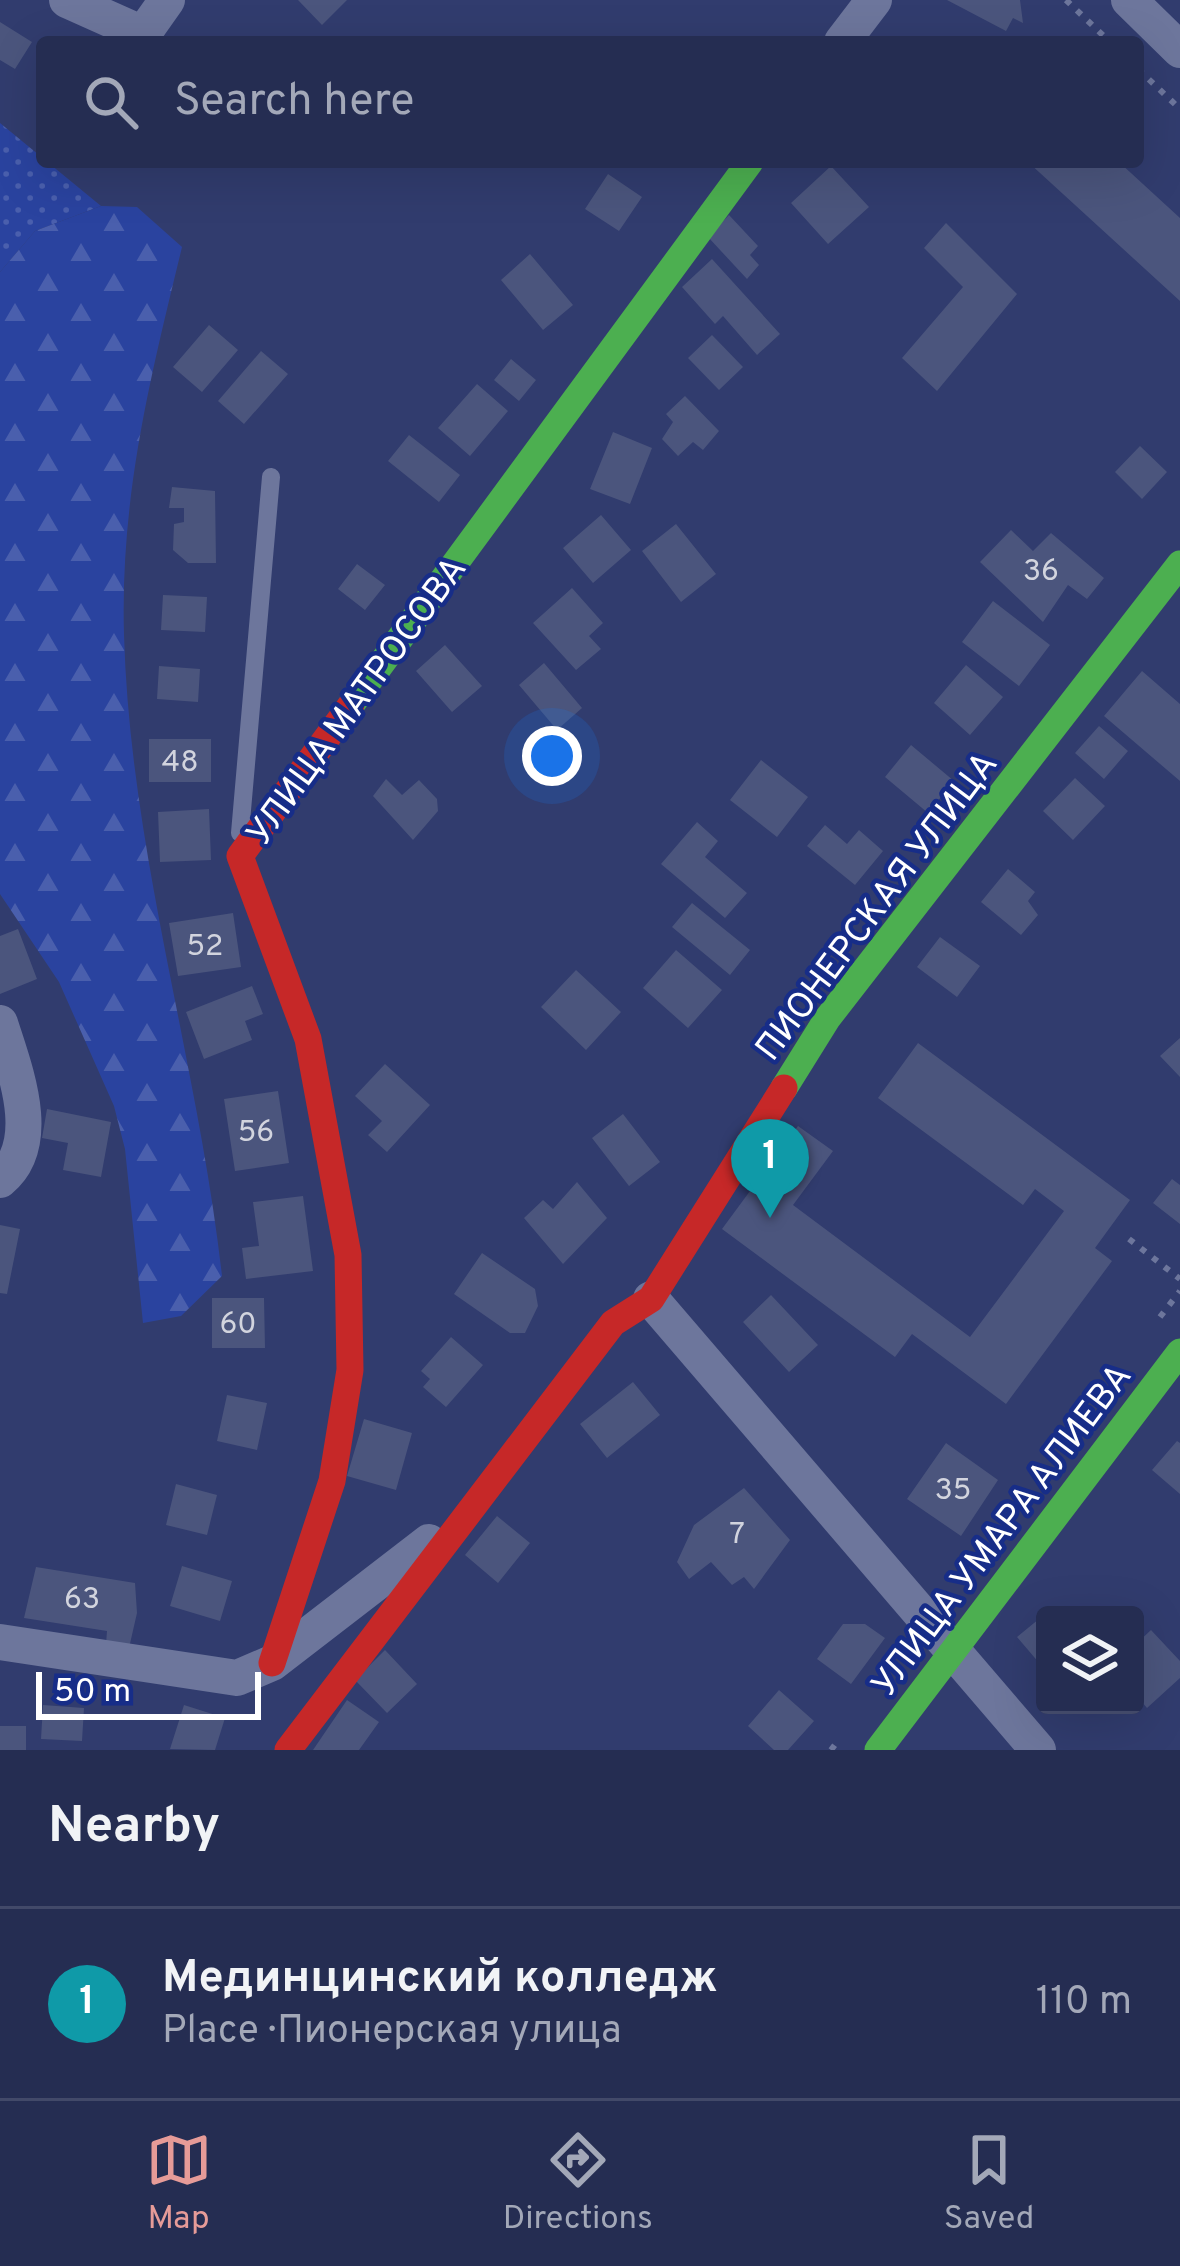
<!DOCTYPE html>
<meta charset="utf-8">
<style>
body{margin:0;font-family:Overpass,sans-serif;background:#31395c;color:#f1f3f6}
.controls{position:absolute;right:36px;bottom:36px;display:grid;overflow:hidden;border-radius:12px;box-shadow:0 12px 48px #0002}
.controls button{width:108px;height:108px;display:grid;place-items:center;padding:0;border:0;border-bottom:3px solid #424969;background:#252d52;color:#f1f3f6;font:60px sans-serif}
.scale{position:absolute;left:36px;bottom:30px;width:225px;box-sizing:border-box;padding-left:12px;border:6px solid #fff;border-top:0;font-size:33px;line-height:42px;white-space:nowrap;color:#fff;-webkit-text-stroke:9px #172d88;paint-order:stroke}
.you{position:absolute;left:552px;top:756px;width:42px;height:42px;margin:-30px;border:9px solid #fff;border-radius:50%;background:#1a73e8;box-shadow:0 0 0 18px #1a73e833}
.badge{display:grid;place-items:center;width:78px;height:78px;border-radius:50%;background:#e69b98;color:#fff;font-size:39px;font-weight:700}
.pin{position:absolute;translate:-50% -99px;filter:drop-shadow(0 3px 6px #0008)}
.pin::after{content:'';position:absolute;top:63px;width:42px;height:36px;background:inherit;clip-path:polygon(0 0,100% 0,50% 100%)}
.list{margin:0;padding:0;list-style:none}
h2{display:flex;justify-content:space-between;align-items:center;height:156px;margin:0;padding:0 48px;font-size:51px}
h2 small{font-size:39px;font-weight:400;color:#a3a8b8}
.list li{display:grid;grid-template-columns:78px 1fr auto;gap:36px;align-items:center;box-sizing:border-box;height:192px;padding:0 48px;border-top:3px solid #424969}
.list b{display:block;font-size:45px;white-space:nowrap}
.list p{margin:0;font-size:39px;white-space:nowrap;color:#a3a8b8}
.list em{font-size:39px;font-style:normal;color:#a3a8b8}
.icon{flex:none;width:66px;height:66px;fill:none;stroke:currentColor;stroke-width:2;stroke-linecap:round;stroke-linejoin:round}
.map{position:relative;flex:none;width:1180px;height:1750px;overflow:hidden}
.search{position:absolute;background:#252d52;box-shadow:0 12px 48px #0002;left:36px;right:36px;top:36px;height:132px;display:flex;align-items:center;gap:30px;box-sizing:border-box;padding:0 42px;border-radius:12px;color:#a3a8b8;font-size:45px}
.sheet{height:348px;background:#252d52}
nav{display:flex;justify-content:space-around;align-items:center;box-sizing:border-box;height:168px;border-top:3px solid #424969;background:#252d52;font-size:33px;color:#a3a8b8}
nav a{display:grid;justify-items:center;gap:6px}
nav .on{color:#e69b98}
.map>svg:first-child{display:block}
</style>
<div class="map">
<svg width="1180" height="1750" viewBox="0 0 1180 1750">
<defs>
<pattern id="grass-dots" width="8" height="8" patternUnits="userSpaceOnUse" patternTransform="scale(3)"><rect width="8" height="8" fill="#2a439f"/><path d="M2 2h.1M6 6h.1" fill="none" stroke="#4a5fad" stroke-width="1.8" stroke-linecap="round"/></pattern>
<pattern id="forest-firs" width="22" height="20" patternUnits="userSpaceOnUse" patternTransform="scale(3)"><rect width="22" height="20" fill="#2a439f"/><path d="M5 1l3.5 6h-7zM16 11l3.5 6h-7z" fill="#4a5fad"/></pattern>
</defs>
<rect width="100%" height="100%" fill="#313c6e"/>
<path fill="url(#grass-dots)" d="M0 123 101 206 35 231 0 272Z"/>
<path fill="url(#forest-firs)" d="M101 206 137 207 182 247C150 379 120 497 124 635 130 851 198 1062 222 1276L181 1316 143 1323 125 1149 114 1106 59 982 0 894V272L35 231Z"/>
<path fill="#4b557d" d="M298 0H347L322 25Z
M947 0H1020L1023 23 1013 18 1006 31Z
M0 22 32 42 15 69 0 60Z
M1028 162H1119L1180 218V301Z
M831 166 869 207 828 244 791 203Z
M608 174 642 197 619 231 585 209Z
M729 215 758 246 750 255 759 265 747 279 708 237Z
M946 223 1017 294 937 391 902 358 963 287 924 248Z
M530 254 573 305 543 330 501 280Z
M712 259 780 334 757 355 723 316 715 324 682 287Z
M209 325 238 350 202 392 173 367Z
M712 335 743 367 719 390 688 358Z
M261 351 288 374 244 424 218 401Z
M511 359 536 380 519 401 494 380Z
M477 384 508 411 470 456 438 428Z
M685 396 719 431 703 450 693 442 678 456 662 439 673 422 666 414Z
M613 432 652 448 630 504 590 489Z
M409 435 460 475 439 502 388 461Z
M1140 446 1167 472 1142 499 1115 472Z
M172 487 215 491 216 563H188L173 550 174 524 184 522V508H169Z
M601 515 631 550 593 583 563 548Z
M676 524 716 574 681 602 642 551Z
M1011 530 1033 551 1051 533 1104 578 1087 599 1068 585 1043 622 980 562Z
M357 564 385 585 365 610 338 589Z
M572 588 603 623 589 636 601 649 576 670 533 623Z
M163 595 207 597 205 632 161 630Z
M993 601 1050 645 1019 686 962 642Z
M445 645 482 686 452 712 416 671Z
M544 663 582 708 557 730 519 685Z
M966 665 1003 697 970 735 934 703Z
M159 666 200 669 198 702 157 699Z
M1142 671 1180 704V781L1104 716Z
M1099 726 1128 751 1104 779 1075 753Z
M149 739H211V782H149Z
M911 745 954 781 928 813 885 777Z
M761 760 808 797 777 837 730 800Z
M1075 778 1105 806 1073 840 1043 811Z
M386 779 402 795 419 780 437 799 438 811 413 840 373 796Z
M209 809 211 860 160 862 158 812Z
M697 822 718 841 705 857 747 893 725 918 661 864Z
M825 825 847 844 859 830 883 851 855 885 807 846Z
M1008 869 1035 892 1028 901 1038 915 1021 935 981 902Z
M692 903 750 950 730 975 672 927Z
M233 913 241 967 178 976 169 923Z
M18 929 37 979 0 994V936Z
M940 937 980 966 957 997 917 967Z
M676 950 722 990 688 1028 643 988Z
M576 970 621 1012 586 1050 541 1007Z
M252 986 263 1014 245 1021 252 1040 204 1059 186 1012Z
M1180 1038V1077L1160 1056Z
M918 1043 1130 1200 1095 1248 1112 1261 1006 1404 912 1334 895 1357 722 1229 798 1126 833 1151 793 1205 970 1337 1064 1211 1035 1189 1023 1205 878 1098Z
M385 1064 430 1105 387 1152 368 1135 382 1121 355 1096Z
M278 1091 289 1163 235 1171 224 1099Z
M47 1109 111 1122 101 1177 63 1170 68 1143 42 1138Z
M623 1114 660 1162 629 1186 592 1138Z
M1172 1179 1180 1185V1224L1153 1203Z
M577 1182 607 1218 563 1264 524 1218 543 1200 553 1209Z
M303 1196 313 1271 246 1279 242 1248 259 1246 253 1202Z
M0 1225 20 1229 7 1294 0 1293Z
M482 1253 535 1289 538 1306 525 1333H510L454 1294Z
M771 1295 818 1345 789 1372 743 1322Z
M212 1298H264L265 1348H212Z
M451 1337 483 1365 446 1407 423 1387 430 1379 421 1371Z
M633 1382 660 1415 607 1458 580 1424Z
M227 1395 267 1403 257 1450 217 1441Z
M364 1419 412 1433 396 1490 347 1476Z
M1177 1441 1180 1443V1494L1152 1470Z
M946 1443 998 1480 961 1536 907 1499Z
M176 1484 217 1495 207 1535 166 1525Z
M744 1488 790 1540 754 1589 744 1577 732 1585 711 1562 689 1579 677 1562 694 1525Z
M497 1516 530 1543 498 1583 465 1555Z
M182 1566 232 1581 220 1621 170 1606Z
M36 1567 135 1583 137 1613 129 1648 106 1644 107 1631 24 1618Z
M1045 1614V1660L1040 1664 1017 1637Z
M843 1624H865L885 1638 851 1684 817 1659Z
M1151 1630 1180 1661V1678L1147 1708 1135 1694V1645Z
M385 1650 417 1684 387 1713 355 1680Z
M779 1690 814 1721 788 1750H774L748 1726Z
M347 1700 379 1722 359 1750H313Z
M43 1705 84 1708 82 1741 41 1739Z
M184 1705 225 1718 215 1750 170 1749Z
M0 1726H26V1750H0Z"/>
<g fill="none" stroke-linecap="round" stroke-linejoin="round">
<path stroke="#6d769c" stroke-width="6" stroke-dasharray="6 9" stroke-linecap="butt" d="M1066 0 1110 42
M1138 69 1180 109
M1129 1239 1180 1279
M1160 1317 1180 1291
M831 1750 840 1738"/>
<path stroke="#6d769c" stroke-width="18" d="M240 833 271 477"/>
<path stroke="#6d769c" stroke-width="36" d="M67 0 143 34 167 0
M1129 0 1180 50
M842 42 874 0
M0 1023C14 1068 45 1143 0 1180
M651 1299 1038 1750
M0 1642 237 1678 272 1663 429 1542"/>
<path stroke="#4caf50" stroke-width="27" d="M351 705 750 162
M784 1088 827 1019 1180 564
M878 1750 1180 1352"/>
<path stroke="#c62828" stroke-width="27" d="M272 1663 332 1481 350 1370 348 1255 308 1039 240 856 351 705
M288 1750 613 1323 651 1299 784 1088"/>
</g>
<g text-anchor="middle" stroke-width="9" stroke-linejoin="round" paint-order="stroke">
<g font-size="30" fill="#d2d4de">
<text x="1041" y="580">36</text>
<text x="180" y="771">48</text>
<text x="205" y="955">52</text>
<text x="256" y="1141">56</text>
<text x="238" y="1333">60</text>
<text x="953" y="1499">35</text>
<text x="737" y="1543">7</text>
<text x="82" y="1608">63</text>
</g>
<g font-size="36" fill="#fff" stroke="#172d88">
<text transform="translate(355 700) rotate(-54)" y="13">УЛИЦА МАТРОСОВА</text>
<text transform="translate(875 905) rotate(-53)" y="13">ПИОНЕРСКАЯ УЛИЦА</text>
<text transform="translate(1000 1529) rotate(-53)" y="13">УЛИЦА УМАРА АЛИЕВА</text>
</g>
</g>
</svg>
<div class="controls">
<button><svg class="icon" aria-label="layers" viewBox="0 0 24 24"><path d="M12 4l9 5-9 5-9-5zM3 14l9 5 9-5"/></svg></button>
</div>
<div class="scale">50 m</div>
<div class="you"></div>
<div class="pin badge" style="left:770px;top:1218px;background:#0f9aa8">1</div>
<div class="search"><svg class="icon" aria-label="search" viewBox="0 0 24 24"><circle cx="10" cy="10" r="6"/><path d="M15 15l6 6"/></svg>Search here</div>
</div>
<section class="sheet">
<h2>Nearby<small></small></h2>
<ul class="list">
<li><span class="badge" style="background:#0f9aa8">1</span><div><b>Мединцинский колледж</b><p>Place · Пионерская улица</p></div><em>110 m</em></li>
</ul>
</section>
<nav>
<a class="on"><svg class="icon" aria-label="map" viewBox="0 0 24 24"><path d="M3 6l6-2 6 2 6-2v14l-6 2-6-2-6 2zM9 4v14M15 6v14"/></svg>Map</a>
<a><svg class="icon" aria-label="directions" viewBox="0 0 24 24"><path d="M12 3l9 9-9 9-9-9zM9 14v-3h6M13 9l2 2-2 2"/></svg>Directions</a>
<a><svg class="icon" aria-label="saved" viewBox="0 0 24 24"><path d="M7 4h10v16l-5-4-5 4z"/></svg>Saved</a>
</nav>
